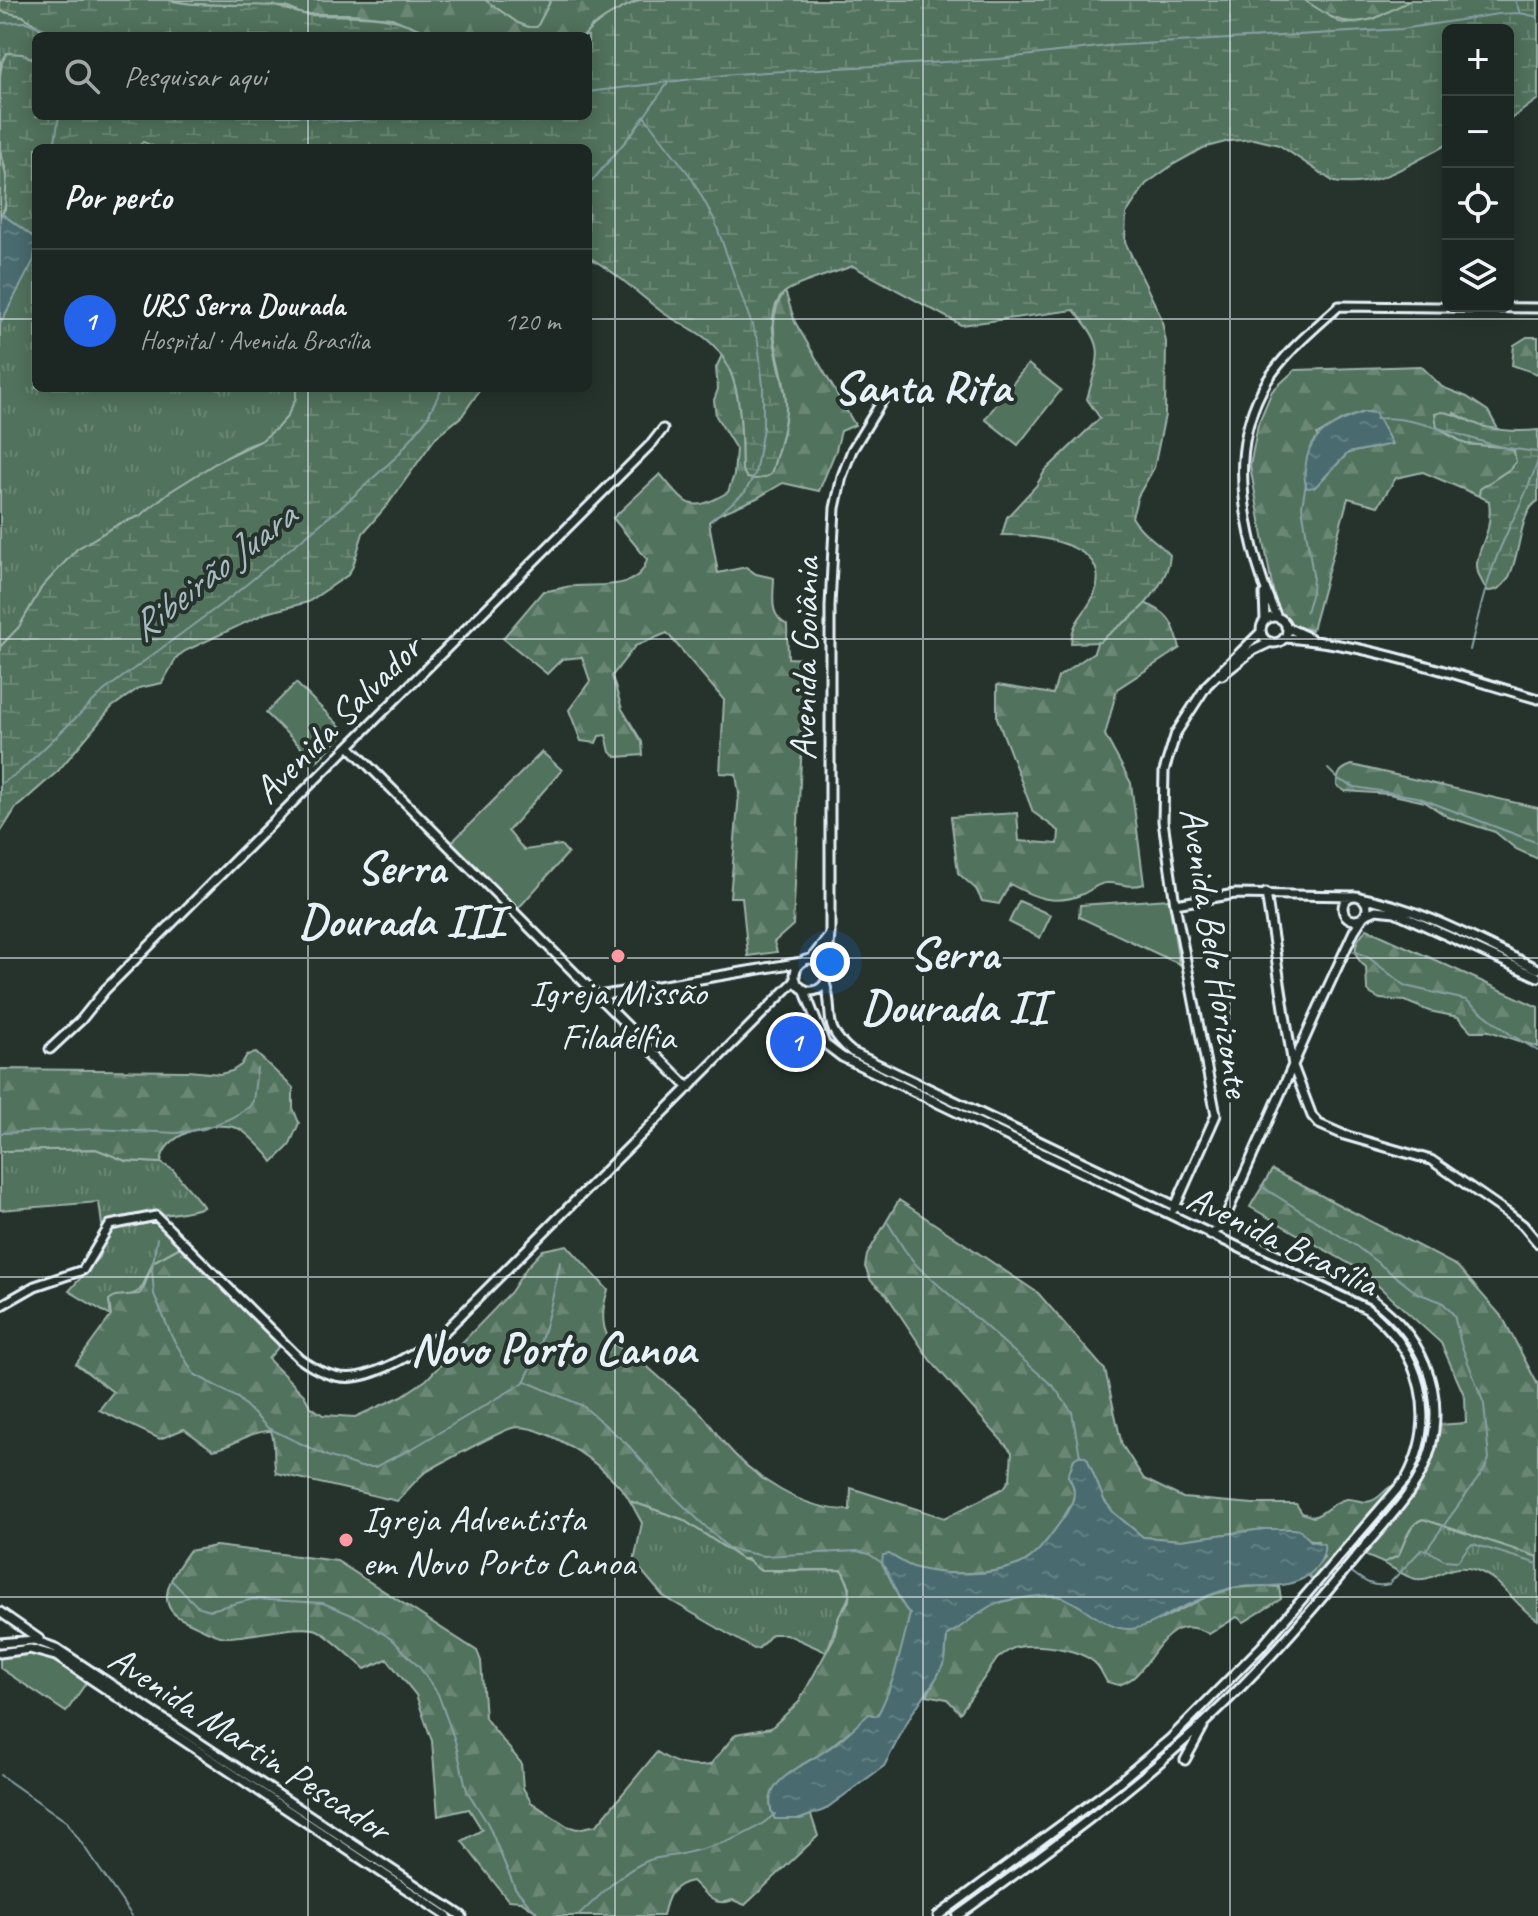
<!DOCTYPE html>
<html lang="pt">
<meta charset="utf-8">
<style>
body{margin:0;font-family:Caveat,sans-serif;background:#252e2a;color:#f1f3f6}
.controls{position:absolute;right:24px;top:24px;display:grid;overflow:hidden;border-radius:12px;box-shadow:0 4px 20px #0003}
.controls button{width:72px;height:72px;display:grid;place-items:center;padding:0;border:0;border-bottom:2px solid #3a4340;background:#1c2622;color:#f1f3f6;font:40px sans-serif}
.you{position:absolute;left:830px;top:962px;width:28px;height:28px;margin:-20px;border:6px solid #fff;border-radius:50%;background:#1a73e8;box-shadow:0 0 0 12px #1a73e833}
.badge{display:grid;place-items:center;width:52px;height:52px;border-radius:50%;background:#2563eb;color:#fff;font-size:26px;font-weight:700}
.pin{position:absolute;translate:-50% -50%;border:4px solid #fff;box-shadow:0 2px 8px #0006}
.list{margin:0;padding:0;list-style:none}
h2{display:flex;justify-content:space-between;align-items:center;height:104px;margin:0;padding:0 32px;font-size:34px}
h2 small{font-size:26px;font-weight:400;color:#a0a5a5}
.list li{display:grid;grid-template-columns:52px 1fr auto;gap:24px;align-items:center;box-sizing:border-box;height:144px;padding:0 32px;border-top:2px solid #3a4340}
.list b{display:block;font-size:30px;white-space:nowrap}
.list p{margin:0;font-size:26px;white-space:nowrap;color:#a0a5a5}
.list em{font-size:26px;font-style:normal;color:#a0a5a5}
.icon{flex:none;width:44px;height:44px;fill:none;stroke:currentColor;stroke-width:2;stroke-linecap:round;stroke-linejoin:round}
.map{position:relative;flex:none;width:1538px;height:1916px;overflow:hidden}
.search{position:absolute;background:#1c2622;box-shadow:0 4px 20px #0003;left:32px;top:32px;width:560px;height:88px;display:flex;align-items:center;gap:20px;box-sizing:border-box;padding:0 28px;border-radius:12px;color:#a0a5a5;font-size:30px}
.panel{position:absolute;background:#1c2622;box-shadow:0 4px 20px #0003;left:32px;top:144px;width:560px;height:248px;border-radius:12px}
.map>svg:first-child{display:block}
</style>
<div class="map">
<svg width="1538" height="1916" viewBox="0 0 1538 1916">
<defs>
<pattern id="grass-tufts" width="24" height="20" patternUnits="userSpaceOnUse" patternTransform="scale(2)"><rect width="24" height="20" fill="#51725c"/><path d="M3 7l-1-3M5 7V3M7 7l1-3M15 17l-1-3M17 17v-4M19 17l1-3" fill="none" stroke="#6a8774"/></pattern>
<pattern id="forest-firs" width="22" height="20" patternUnits="userSpaceOnUse" patternTransform="scale(2)"><rect width="22" height="20" fill="#51725c"/><path d="M5 1l3.5 6h-7zM16 11l3.5 6h-7z" fill="#6a8774"/></pattern>
<pattern id="wetland-marsh" width="20" height="14" patternUnits="userSpaceOnUse" patternTransform="scale(2)"><rect width="20" height="14" fill="#51725c"/><path d="M1 5h8M5 5V1M11 12h8M15 12V8" fill="none" stroke="#6a8774"/></pattern>
<pattern id="water-ripples" width="26" height="14" patternUnits="userSpaceOnUse" patternTransform="scale(2)"><rect width="26" height="14" fill="#486b6e"/><path d="M2 4q2-2 4 0t4 0M15 11q2-2 4 0t4 0" fill="none" stroke="#628183"/></pattern>
</defs>
<rect width="100%" height="100%" fill="#26332d"/>
<filter id="ink" filterUnits="userSpaceOnUse"><feTurbulence type="fractalNoise" baseFrequency=".0125" numOctaves="2"/><feDisplacementMap in="SourceGraphic" scale="16" xChannelSelector="R" yChannelSelector="G"/><feConvolveMatrix kernelMatrix="1 2 1 2 8 2 1 2 1" color-interpolation-filters="sRGB"/></filter>
<g filter="url(#ink)">
<path fill="url(#grass-tufts)" stroke="#9cb2aa" stroke-width="2" d="M485 0H551L537 27H528L518 23Z
M0 11 23 16 51 36H36V60L22 54 2 62 0 76Z
M0 149C6 171 12 197 0 218Z
M36 254V388H296V398L287 417 277 428 261 441 244 447 168 493 140 516 119 524 77 549 42 587 19 627 0 647V324Z
M96 1149 126 1161 161 1163 173 1170 204 1207C171 1218 135 1214 102 1225L99 1202 0 1210V1151Z
M154 1222 184 1245 153 1262C138 1296 146 1291 109 1301L111 1316 69 1291 99 1257 103 1244 113 1230Z
M630 1501 682 1519 742 1559 774 1571 842 1570C855 1597 850 1593 839 1617 833 1629 833 1640 826 1652L786 1634H772L759 1648 754 1649 663 1596 634 1562 642 1523Z
M1423 1519 1538 1557V1620C1515 1607 1503 1579 1476 1570 1448 1561 1435 1582 1416 1579 1405 1577 1393 1568 1383 1563L1398 1556C1405 1543 1408 1524 1423 1519Z"/>
<path fill="url(#forest-firs)" stroke="#9cb2aa" stroke-width="2" fill-rule="evenodd" d="M168 0H485L518 23 528 27H537L551 0H639L592 26 584 36H433L392 18 351 14H302L286 7 190 4Z
M1304 0H1411C1370 26 1343 32 1304 0Z
M785 291 795 322 855 425 841 431 836 450 819 491 783 483 757 498 717 515 709 522 718 573 746 567 756 574 774 578C774 597 768 614 787 625L788 658 806 659 793 925 774 942 777 952 748 956 742 897H730L739 794 736 774 720 773 724 700 667 633 635 646 612 676 622 709 642 742 643 755 617 757 610 752 606 735 599 736 596 743 581 741 569 710 590 681 582 657 562 659 547 674 503 638 543 591C554 591 565 586 575 586 600 584 640 591 647 559L613 518 660 474C687 505 689 515 728 492L734 475 736 449 716 416 714 400 718 389 716 368 722 355C743 387 741 432 742 470L771 474C777 453 786 428 786 406 787 367 759 326 785 291Z
M1527 337H1538V374L1512 365 1514 345Z
M1421 366 1442 387 1467 397 1488 411 1498 429 1482 427 1454 413 1447 434 1466 444 1504 447 1514 450 1516 462 1510 469 1480 489 1479 496 1423 472 1396 478 1378 506 1348 498 1312 630 1288 625 1276 607 1250 466 1258 424 1272 391 1295 370ZM1364 412 1375 413 1392 444 1348 453 1315 487 1317 435 1342 420Z
M1144 603C1169 612 1174 623 1180 648L1117 689 1105 735 1131 783 1144 884C1129 889 1120 882 1106 883 1098 883 1090 891 1083 894 1055 906 1035 898 1010 884L999 904 982 901 976 889 958 873 951 817 1017 813 1019 841 1058 844 1059 831 1033 812 997 718V685L1053 694 1058 677 1094 652 1097 643 1133 616Z
M1352 765 1538 808V859L1516 849 1495 832 1448 817 1425 802 1389 794 1345 791 1337 786C1337 774 1340 769 1352 765Z
M1367 929 1538 1007V1047L1489 1031H1471L1458 1017 1429 1011 1405 1001 1380 999 1371 994 1367 989 1366 967C1351 956 1353 941 1367 929Z
M256 1053 293 1088V1108L299 1123 289 1146 273 1162C268 1154 245 1130 237 1128 213 1120 162 1133 161 1163L126 1161 96 1149 0 1151V1069L188 1071 220 1074 232 1071 241 1065 247 1055Z
M1272 1170 1457 1266 1503 1318 1538 1385V1557L1423 1519C1408 1524 1405 1543 1398 1556L1383 1563 1362 1554 1414 1493 1432 1458 1438 1425 1466 1423 1465 1397 1441 1343 1362 1271 1250 1207Z
M899 1200 1038 1293 1105 1370 1122 1445 1144 1479 1183 1498 1253 1504H1296L1302 1513 1313 1517C1326 1513 1332 1502 1346 1499 1355 1498 1363 1504 1371 1501 1383 1497 1385 1486 1398 1484L1314 1582 1308 1575 1324 1557 1318 1541 1307 1539 1304 1534 1264 1529 1181 1540 1143 1537 1114 1513 1104 1500 1087 1459H1074L1068 1476C1080 1493 1072 1504 1062 1520 1050 1536 1039 1555 1020 1564 995 1575 935 1577 910 1566 903 1563 896 1558 889 1554L882 1564C893 1579 897 1601 910 1614 903 1643 896 1692 878 1715 873 1721 863 1723 856 1727 844 1734 834 1745 822 1753 799 1767 756 1786 775 1819H800L811 1815 818 1836 745 1905 733 1900C713 1908 705 1893 692 1881 671 1885 667 1897 663 1916H543L521 1901 508 1900 462 1841 482 1830 469 1809 438 1816 432 1741 416 1695 387 1659 365 1669C354 1660 329 1635 317 1630 300 1623 248 1638 226 1637 213 1636 198 1626 186 1621 150 1606 173 1574 189 1551L216 1546 337 1561 477 1651 481 1661 485 1718 521 1763 523 1788 531 1802 567 1826 577 1829 597 1825 657 1752C674 1764 689 1768 710 1765L736 1734 771 1728 799 1702 834 1638 839 1616 849 1601 850 1587 842 1570H759L747 1559H742L682 1519 630 1501C616 1473 545 1421 512 1428 501 1431 433 1467 423 1474 414 1482 406 1492 397 1501L276 1473C272 1458 277 1446 271 1431 250 1430 233 1447 213 1450L184 1429 160 1439 99 1410 113 1392 76 1364 111 1316 109 1300 115 1296 139 1294 144 1287 153 1262 184 1245 281 1344 268 1359 304 1395 310 1406 323 1415 355 1417 402 1396 426 1380 511 1292 527 1267 543 1250 567 1245 608 1290C603 1305 600 1322 608 1337 615 1349 632 1353 642 1362 659 1377 676 1392 693 1406 707 1416 713 1431 724 1443 755 1479 802 1510 850 1510L851 1488 945 1518 1004 1488 1010 1479 1012 1452 930 1360 886 1294 871 1281 865 1267 867 1255Z
M1263 1586 1279 1587 1281 1599 1244 1622 1237 1617 1209 1634C1170 1611 1157 1655 1135 1676 1131 1680 1124 1683 1119 1685L1107 1682C1104 1677 1101 1670 1097 1665 1083 1649 1039 1643 1018 1647 1010 1648 1003 1654 997 1659L960 1713 947 1699 927 1695 945 1661 947 1635C959 1629 966 1619 977 1613 997 1601 1033 1593 1056 1596 1075 1598 1096 1615 1112 1625L1162 1619 1208 1596 1233 1588Z"/>
<path fill="url(#wetland-marsh)" stroke="#9cb2aa" stroke-width="2" d="M0 0H168C201 8 238 3 272 6 285 7 296 14 308 15 359 17 385 10 433 36H51L23 16 0 11Z
M639 0H1304L1339 22 1353 23 1374 19 1411 0H1538V99L1508 121V30H1448V144C1413 162 1375 190 1334 182L1279 145 1254 139 1229 141 1203 148 1174 164 1146 184 1126 214 1125 242 1161 317 1166 342 1165 415 1154 468 1138 496 1132 517C1141 533 1157 541 1170 555 1169 578 1148 604 1130 618 1119 627 1109 632 1100 642L1071 643C1073 620 1082 618 1092 599 1120 544 1037 535 1002 535L1007 517 1036 486 1045 471 1100 418 1087 399C1100 352 1107 349 1074 310L961 325 853 266C838 272 793 284 784 293 757 319 787 376 786 407 785 429 777 453 771 474 764 479 756 480 747 478L742 470C741 427 744 373 710 342 697 329 677 323 662 312 638 294 615 271 588 257V148H157L143 142 137 148H36V239L2 214 5 209 7 174 0 149V76L2 62 7 53 22 54 36 60V116H588V36H584C600 17 618 11 639 0Z
M296 388H481L462 416 436 437 389 503 363 533 353 566 348 575 308 602 266 613 185 651 177 657 162 683 139 688 112 707 58 771 16 808 0 833V647L19 627 42 587 77 549 119 524 140 516 168 493 219 461 261 441 277 428 287 417 296 398Z
M1442 412C1458 413 1469 423 1485 427 1502 431 1521 432 1538 430V501C1512 515 1525 591 1488 591 1467 563 1481 555 1488 528 1490 519 1490 510 1489 501L1479 496 1480 489 1510 469 1516 462 1514 451 1504 447 1466 444 1437 427 1435 414Z"/>
<path fill="#51725c" stroke="#9cb2aa" stroke-width="2" d="M1028 364 1061 390 1018 445 985 419Z
M296 683 346 732 316 762 266 713Z
M542 752 562 770 508 831 524 850 561 845 568 853 515 912 451 843Z
M1169 899 1179 964 1079 917 1080 905Z
M1019 901 1051 915 1040 938 1009 922Z
M25 1652 57 1662 86 1683 66 1712 0 1668V1656Z"/>
<path fill="url(#water-ripples)" stroke="#88a1a5" stroke-width="2" d="M2 214 36 239 34 260 0 324V218Z
M1364 412 1375 413 1392 444 1348 453 1315 487 1307 488C1303 479 1305 472 1306 463 1310 432 1338 421 1364 412Z
M1080 1455 1087 1458 1104 1500 1114 1513 1143 1537 1181 1540 1264 1529H1293L1300 1530 1311 1541 1324 1544C1326 1557 1316 1571 1304 1578 1280 1591 1258 1583 1232 1588 1215 1592 1197 1600 1181 1608 1166 1615 1148 1628 1130 1629 1104 1630 1083 1603 1059 1596 1047 1594 1028 1597 1016 1599 983 1602 973 1622 947 1635L945 1661 937 1677 911 1715 884 1766 824 1810 800 1819H775C755 1783 802 1767 825 1751 841 1741 854 1727 869 1714L877 1716C894 1685 901 1649 910 1614 897 1601 893 1580 882 1563L883 1555 889 1554C898 1559 906 1565 916 1568 946 1576 991 1576 1020 1564 1038 1556 1050 1536 1062 1520 1072 1505 1080 1493 1068 1476L1074 1459Z"/>
<g fill="none" stroke-linecap="round" stroke-linejoin="round">
<path stroke="#88a1a5" stroke-width="2" d="M1515 0 1520 13
M0 23 26 22 63 36
M588 92 733 74 999 59 1107 46 1402 29 1498 14 1520 13 1538 17
M298 116 348 121 395 116
M644 116 691 177 714 219 758 342 763 386V428L755 474 745 492 712 520
M54 148 59 116
M588 186 633 132 668 83
M1376 419C1407 414 1463 437 1494 445 1508 449 1523 450 1538 452
M1306 483 1302 506 1313 575 1312 592 1306 612
M1470 650C1479 612 1489 571 1506 535 1517 510 1530 487 1538 460
M1328 769 1339 780 1355 787 1417 797 1538 843
M0 784 18 773 105 690 231 597 346 503 397 456 426 420 442 388
M1354 951 1368 957 1405 986 1466 1000 1510 1034 1538 1051
M0 1133 96 1129 176 1133 204 1129 231 1118 249 1107 253 1101 257 1068
M1261 1186 1356 1246 1417 1293 1442 1302 1454 1315 1461 1344 1484 1404 1489 1459 1484 1470 1426 1550 1422 1549 1389 1584C1372 1589 1361 1579 1349 1570
M888 1223 904 1249 917 1266 1054 1387 1072 1412 1080 1456
M157 1238 152 1270 154 1294 172 1337 194 1374 238 1398 268 1428 327 1456 361 1467H375L413 1448 523 1383C540 1356 554 1294 560 1262
M525 1381 583 1406 628 1445 664 1487 729 1549 764 1556 857 1551 869 1554 882 1563
M1427 1550 1444 1560 1458 1561 1469 1546 1473 1544 1538 1564
M171 1580 197 1606 210 1610 253 1599 323 1603 359 1618 393 1640 420 1668 438 1694 455 1741 467 1791 488 1824 515 1888 539 1916
M0 1775 67 1822 132 1916
M578 1916C600 1896 619 1873 647 1861 656 1857 667 1857 677 1855 713 1847 746 1839 775 1814"/>
<g stroke="#e8f1f8" stroke-width="13">
<path id="tertiary" d="M1264 594 1265 620
M1277 617C1266 594 1259 572 1253 548 1239 490 1235 435 1267 381 1285 352 1314 329 1339 306L1538 308
M1261 630a13 13 0 1 1 26 0a13 13 0 1 1-26 0Z
M1286 627 1310 638
M1284 638C1367 643 1457 676 1538 699
M1222 675 1252 651 1271 642
M349 746 689 1088
M1266 893 1293 1066 1312 1116 1319 1124 1344 1135 1431 1160 1506 1212 1523 1225 1538 1243
M1343 908a12 12 0 1 1 24 0a12 12 0 1 1-24 0Z
M1359 897C1421 908 1480 942 1538 969
M1175 904 1235 894 1354 896
M1365 915 1376 910 1395 912 1538 977
M811 959 829 936
M795 975a16 16 0 1 1 32 0a16 16 0 1 1-32 0Z
M827 970 830 934V606L835 508 842 476 852 450 885 396
M825 983C836 1016 819 1024 852 1052L1373 1300C1421 1336 1445 1387 1431 1447 1421 1488 1386 1521 1360 1552 1312 1611 1261 1670 1205 1722 1129 1793 1042 1855 957 1916
M804 989 825 1044 842 1057 1367 1309C1422 1351 1439 1418 1406 1479L1261 1647 1170 1739 1113 1787 938 1916
M598 996 802 962
M50 1049 81 1020 105 990 652 443 663 429
M1174 1209 1216 1115 1175 904 1163 821 1164 771 1176 733 1207 685 1261 632
M1210 1235 1221 1227 1317 1011 1354 931 1363 917
M0 1306 35 1286 83 1270 110 1225 156 1216 299 1358C337 1386 360 1381 399 1361 416 1352 433 1342 447 1329L796 980
M0 1612 39 1639
M0 1643 34 1640 56 1648 462 1916
M0 1653 30 1649 56 1656 447 1916
M1185 1760 1203 1727"/>
</g>
<use href="#tertiary" stroke="#26332d" stroke-width="7"/>
</g>
</g>
<path fill="none" stroke="#e8f1f8" stroke-width="2" stroke-opacity="0.55" d="M308 0V36M615 0V1916M923 0V1916M1230 0V1916M308 116V148M0 319H36M588 319H1538M308 388V1916M0 639H1538M0 958H1538M0 1277H1538M0 1597H1538"/>
<g fill="#ff9aa2" stroke="#26332d" stroke-width="3">
<circle cx="618" cy="956" r="8"/>
<circle cx="346" cy="1540" r="8"/>
</g>
<g text-anchor="middle" stroke-width="8" stroke-linejoin="round" paint-order="stroke">
<g font-size="38" fill="#e8f1f8" stroke="#26332d">
<text transform="translate(804 659) rotate(-89)" y="13">Avenida Goiânia</text>
<text transform="translate(337 719) rotate(-45)" y="13">Avenida Salvador</text>
<text transform="translate(1216 952) rotate(81)" y="13">Avenida Belo Horizonte</text>
<text transform="translate(1283 1240) rotate(26)" y="13">Avenida Brasília</text>
<text transform="translate(250 1743) rotate(33)" y="13">Avenida Martin Pescador</text>
</g>
<g font-size="38" fill="#e8f1f8" stroke="#26332d">
<text x="618" y="1005">Igreja Missão<tspan x="618" dy="44">Filadélfia</tspan></text>
<text x="362" y="1531" text-anchor="start">Igreja Adventista<tspan x="362" dy="44">em Novo Porto Canoa</tspan></text>
</g>
<g font-size="40" font-style="italic" fill="#a8bbc1" stroke="#26332d">
<text transform="translate(212 571) rotate(-38)" y="14">Ribeirão Juara</text>
</g>
<g font-size="46" font-weight="bold" fill="#e8f1f8" stroke="#26332d">
<text x="922" y="403">Santa Rita</text>
<text x="401" y="883">Serra<tspan x="401" dy="53">Dourada III</tspan></text>
<text x="954" y="969">Serra<tspan x="954" dy="53">Dourada II</tspan></text>
<text x="553" y="1364">Novo Porto Canoa</text>
</g>
</g>
</svg>
<div class="controls">
<button>+</button>
<button>−</button>
<button><svg class="icon" aria-label="locate" viewBox="0 0 24 24"><circle cx="12" cy="12" r="6"/><path d="M12 2v4M12 18v4M2 12h4M18 12h4"/></svg></button>
<button><svg class="icon" aria-label="layers" viewBox="0 0 24 24"><path d="M12 4l9 5-9 5-9-5zM3 14l9 5 9-5"/></svg></button>
</div>
<div class="you"></div>
<div class="pin badge" style="left:796px;top:1042px">1</div>
<div class="search"><svg class="icon" aria-label="search" viewBox="0 0 24 24"><circle cx="10" cy="10" r="6"/><path d="M15 15l6 6"/></svg>Pesquisar aqui</div>
<section class="panel">
<h2>Por perto<small></small></h2>
<ul class="list">
<li><span class="badge">1</span><div><b>URS Serra Dourada</b><p>Hospital · Avenida Brasília</p></div><em>120 m</em></li>
</ul>
</section>
</div>
